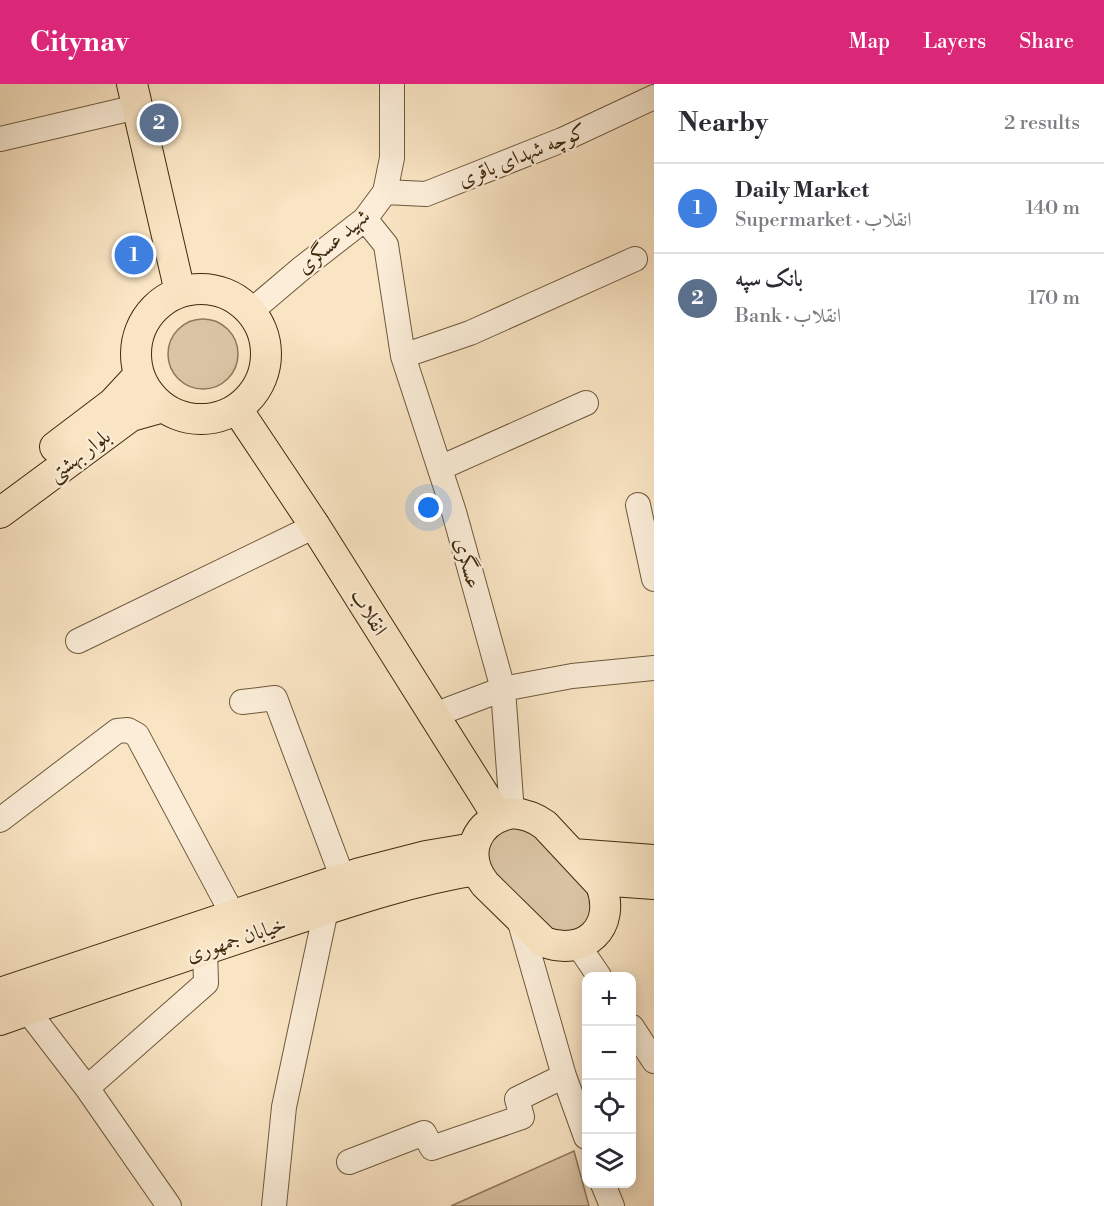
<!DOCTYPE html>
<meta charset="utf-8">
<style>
body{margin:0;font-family:"Libre Bodoni",Amiri,serif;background:#f2f2f3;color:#2b2b33}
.controls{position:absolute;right:18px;bottom:18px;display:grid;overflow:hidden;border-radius:12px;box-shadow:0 3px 15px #0003}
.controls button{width:54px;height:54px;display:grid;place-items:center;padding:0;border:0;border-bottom:2px solid #e1e1e2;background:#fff;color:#2b2b33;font:30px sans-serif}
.you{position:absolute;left:429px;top:424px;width:21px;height:21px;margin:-15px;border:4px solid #fff;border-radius:50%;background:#1a73e8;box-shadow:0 0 0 9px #1a73e833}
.badge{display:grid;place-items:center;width:39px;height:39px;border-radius:50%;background:#db2777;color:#fff;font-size:20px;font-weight:700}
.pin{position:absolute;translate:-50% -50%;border:3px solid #fff;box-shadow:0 2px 6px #0006}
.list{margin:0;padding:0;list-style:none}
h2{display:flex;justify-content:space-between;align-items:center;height:78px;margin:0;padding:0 24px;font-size:26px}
h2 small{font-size:20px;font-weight:400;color:#7c7c81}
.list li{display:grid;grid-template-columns:39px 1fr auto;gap:18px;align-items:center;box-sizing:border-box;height:90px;padding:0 24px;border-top:2px solid #e1e1e2}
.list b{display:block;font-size:22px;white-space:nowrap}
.list p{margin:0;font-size:20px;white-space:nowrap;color:#7c7c81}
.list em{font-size:20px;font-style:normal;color:#7c7c81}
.icon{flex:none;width:33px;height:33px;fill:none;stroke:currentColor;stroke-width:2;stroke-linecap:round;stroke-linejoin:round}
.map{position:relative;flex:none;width:654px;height:1122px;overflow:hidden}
header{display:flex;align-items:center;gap:36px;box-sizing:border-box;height:84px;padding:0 30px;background:#db2777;color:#fff}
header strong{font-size:28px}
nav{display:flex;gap:33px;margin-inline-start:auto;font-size:21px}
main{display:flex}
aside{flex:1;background:#fff}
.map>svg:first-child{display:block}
</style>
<header>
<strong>Citynav</strong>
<nav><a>Map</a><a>Layers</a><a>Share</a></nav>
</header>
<main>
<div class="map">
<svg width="654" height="1122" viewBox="0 0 654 1122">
<rect width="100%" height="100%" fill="#f9e4c3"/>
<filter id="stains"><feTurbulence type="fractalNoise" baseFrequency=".00333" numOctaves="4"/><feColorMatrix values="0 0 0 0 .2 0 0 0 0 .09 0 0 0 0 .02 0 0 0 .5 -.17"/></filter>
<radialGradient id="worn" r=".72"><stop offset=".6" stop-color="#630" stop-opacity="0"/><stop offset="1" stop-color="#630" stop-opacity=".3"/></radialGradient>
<path fill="#dac4a4" stroke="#8d7759" stroke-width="1.5" d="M168 270a35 35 0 1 1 70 0a35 35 0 1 1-70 0Z
M522 740 593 806 590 841 557 852 492 794 483 769 489 752Z
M574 1067 589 1122H451Z"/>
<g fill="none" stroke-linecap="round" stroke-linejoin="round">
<g stroke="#6e583b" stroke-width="26">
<path id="minor" d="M0 55 137 23
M385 108 426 110 562 56 654 13
M365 135 386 161 403 272 454 428 503 605 512 729
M250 228 302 184 365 135 385 108 392 74V0
M403 272 470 249 635 175
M440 384 586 319
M638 421 654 495
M78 557 315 442
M242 618 275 614 343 795
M434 631 503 605 572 592 654 584
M0 736 117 647 128 646 137 651 233 831
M519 835 564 992 586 1053
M578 861 599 892
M27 926 87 1004 169 1122
M632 943 654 977
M87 1004 206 899 205 866
M349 1078 424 1049 432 1064 522 1033 517 1015 564 992
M603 1100 612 1122
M274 1122 284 1023 326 826"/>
</g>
<g stroke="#402a0e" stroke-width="32">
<path id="major" d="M132 0 180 208
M136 270a65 65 0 1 1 130 0a65 65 0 1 1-130 0Z
M237 325 315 442 498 733
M55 363 113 319 139 291
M0 429 131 332 163 323
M512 729C525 730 534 733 545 741L601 801C617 843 585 873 544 858L485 800C462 770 475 737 512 729Z
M573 770 654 776
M598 796 654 800
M0 909 360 789 426 772 474 764
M0 936C86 905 173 876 260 847 331 824 402 798 476 786"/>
</g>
<use href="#minor" stroke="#fbedd8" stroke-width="24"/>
<use href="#major" stroke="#f9e4c3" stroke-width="30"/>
</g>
<g text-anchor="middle" stroke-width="4.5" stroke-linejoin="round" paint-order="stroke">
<g font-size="21" fill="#402a0e" stroke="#fbedd8">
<text transform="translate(522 71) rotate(-22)" y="7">کوچه شهدای باقری</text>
<text transform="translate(333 157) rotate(-40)" y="7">شهید عسگری</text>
<text transform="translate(79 371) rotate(-37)" y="7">بلوار بهشتی</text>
<text transform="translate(468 479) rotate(75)" y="7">عسگری</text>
<text transform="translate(369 528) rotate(58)" y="7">انقلاب</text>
<text transform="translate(236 855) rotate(-18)" y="7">خیابان جمهوری</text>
</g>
</g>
<rect width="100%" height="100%" filter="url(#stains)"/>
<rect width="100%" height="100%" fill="url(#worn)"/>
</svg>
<div class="controls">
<button>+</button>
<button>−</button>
<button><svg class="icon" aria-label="locate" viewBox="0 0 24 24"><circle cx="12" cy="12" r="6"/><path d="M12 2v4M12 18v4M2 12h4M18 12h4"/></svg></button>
<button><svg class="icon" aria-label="layers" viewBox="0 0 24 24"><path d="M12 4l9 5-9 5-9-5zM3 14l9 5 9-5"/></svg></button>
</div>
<div class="you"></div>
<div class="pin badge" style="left:134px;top:171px;background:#3f7fe0">1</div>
<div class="pin badge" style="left:159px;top:39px;background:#5c6f8a">2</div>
</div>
<aside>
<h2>Nearby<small>2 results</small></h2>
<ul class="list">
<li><span class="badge" style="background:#3f7fe0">1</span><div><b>Daily Market</b><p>Supermarket · انقلاب</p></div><em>140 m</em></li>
<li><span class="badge" style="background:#5c6f8a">2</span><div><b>بانک سپه</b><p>Bank · انقلاب</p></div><em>170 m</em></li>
</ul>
</aside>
</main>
